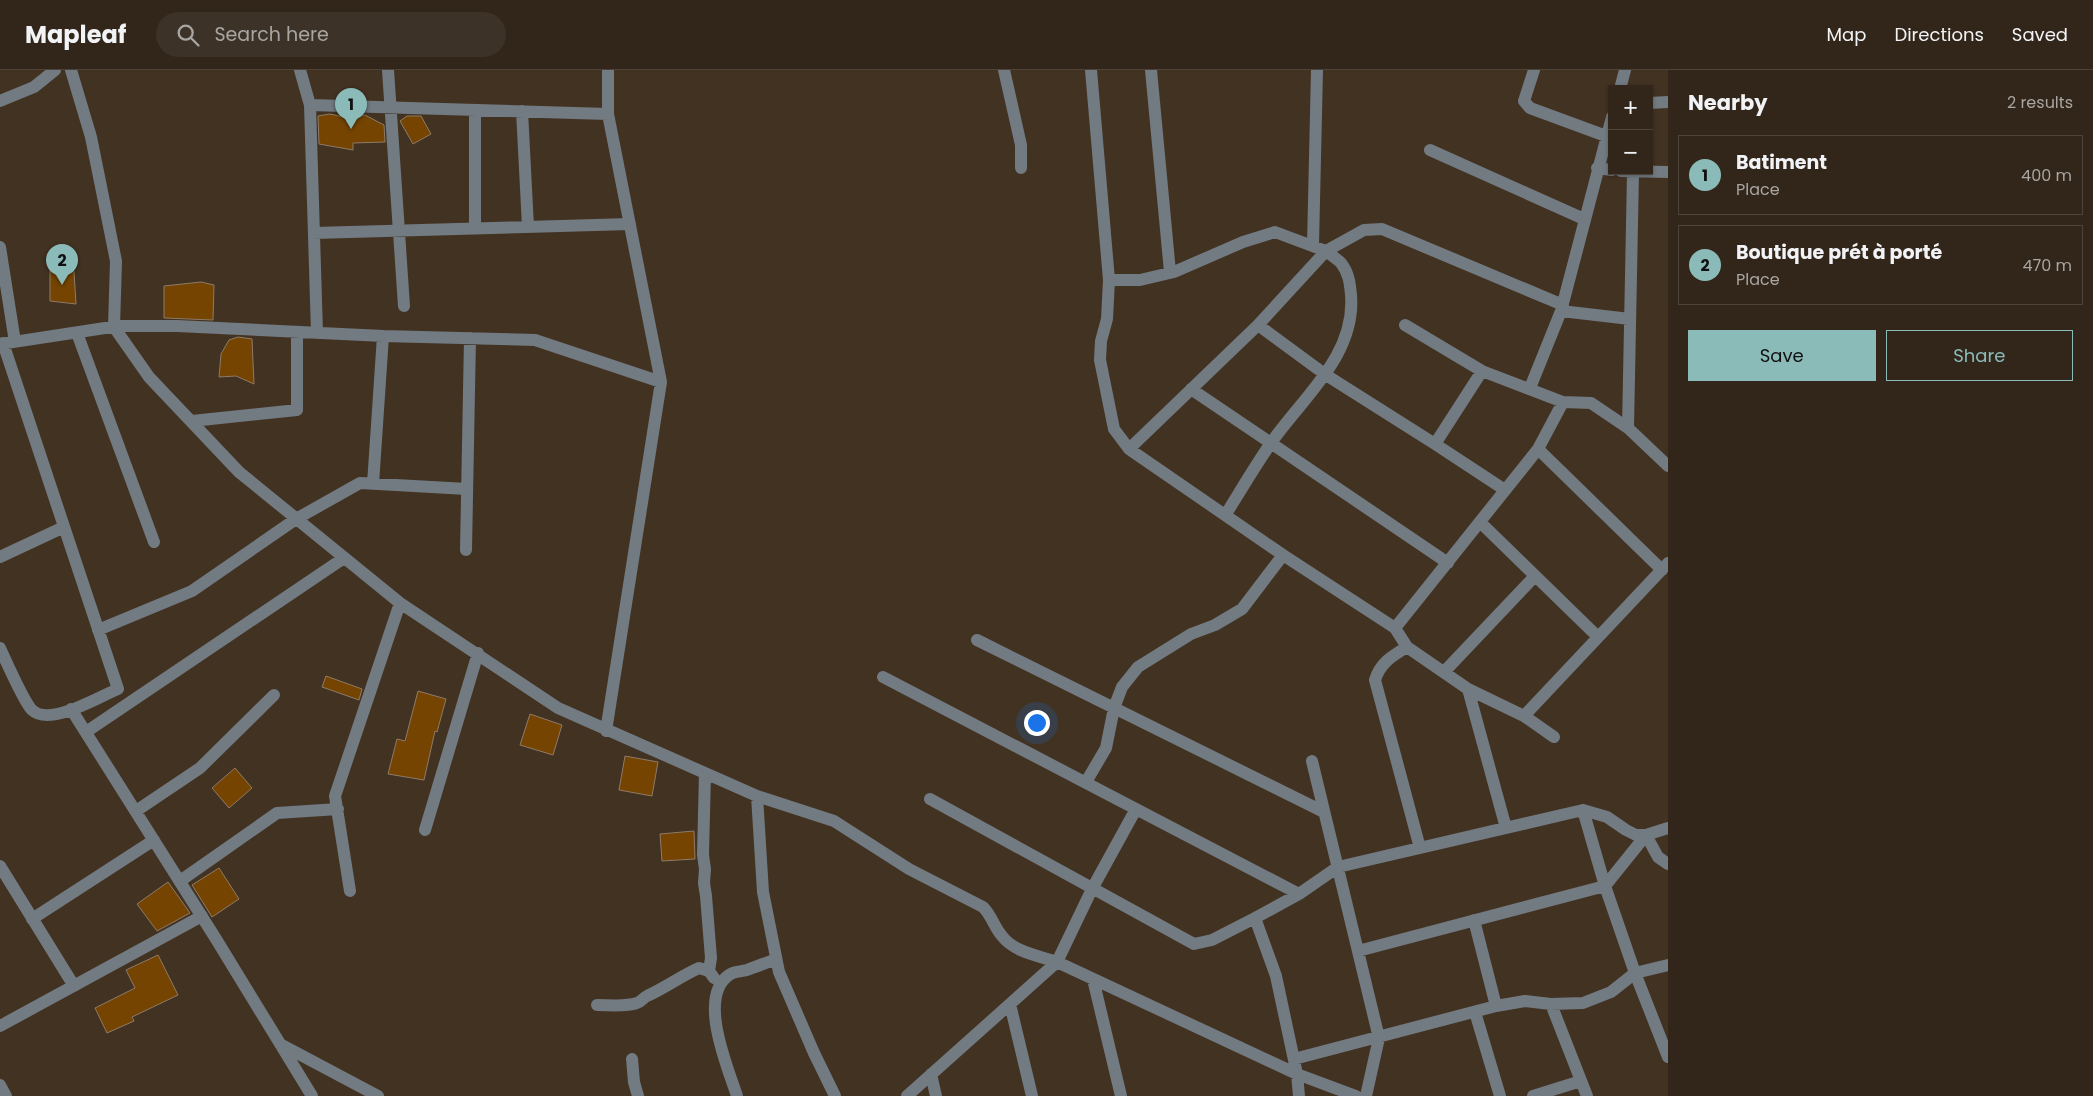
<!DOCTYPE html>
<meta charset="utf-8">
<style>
body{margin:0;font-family:Poppins,sans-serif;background:#3d3227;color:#f1f3f6}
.controls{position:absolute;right:15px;top:15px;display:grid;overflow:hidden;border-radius:0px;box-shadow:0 1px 4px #0004}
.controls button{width:45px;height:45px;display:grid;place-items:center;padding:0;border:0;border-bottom:1px solid #4d4339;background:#32261a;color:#f1f3f6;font:25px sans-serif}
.you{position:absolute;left:1036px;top:652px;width:18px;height:18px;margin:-12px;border:4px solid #fff;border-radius:50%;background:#1a73e8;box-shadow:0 0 0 8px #1a73e833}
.badge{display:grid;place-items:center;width:32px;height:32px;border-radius:50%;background:#8bbbb9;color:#111;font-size:16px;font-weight:700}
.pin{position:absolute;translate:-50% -41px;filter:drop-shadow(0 1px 2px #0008)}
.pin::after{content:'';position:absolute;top:26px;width:18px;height:15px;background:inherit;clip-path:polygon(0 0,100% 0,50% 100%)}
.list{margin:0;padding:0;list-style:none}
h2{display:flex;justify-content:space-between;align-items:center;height:65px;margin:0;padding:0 20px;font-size:21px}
h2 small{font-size:16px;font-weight:400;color:#a8a5a2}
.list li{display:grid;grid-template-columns:32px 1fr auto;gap:15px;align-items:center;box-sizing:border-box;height:80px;margin:0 10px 10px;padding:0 10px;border:1px solid #4d4339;border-radius:0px}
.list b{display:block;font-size:19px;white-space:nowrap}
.list p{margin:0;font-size:16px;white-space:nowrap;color:#a8a5a2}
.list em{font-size:16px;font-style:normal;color:#a8a5a2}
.actions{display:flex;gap:10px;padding:15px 20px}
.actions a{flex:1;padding:11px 0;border:1px solid #8bbbb9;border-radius:0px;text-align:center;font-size:18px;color:#8bbbb9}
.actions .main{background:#8bbbb9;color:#111}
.icon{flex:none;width:28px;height:28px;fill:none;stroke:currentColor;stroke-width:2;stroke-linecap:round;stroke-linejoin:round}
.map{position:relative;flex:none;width:1668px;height:1026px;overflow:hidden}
header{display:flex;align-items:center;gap:30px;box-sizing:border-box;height:70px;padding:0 25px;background:#32261a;border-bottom:1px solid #4d4339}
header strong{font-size:24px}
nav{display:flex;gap:28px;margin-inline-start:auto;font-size:18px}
.search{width:350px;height:45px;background:#3d3227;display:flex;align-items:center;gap:12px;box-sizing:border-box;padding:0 18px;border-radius:28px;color:#a8a5a2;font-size:19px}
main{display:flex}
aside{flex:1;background:#32261a}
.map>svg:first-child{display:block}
</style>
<header>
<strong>Mapleaf</strong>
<div class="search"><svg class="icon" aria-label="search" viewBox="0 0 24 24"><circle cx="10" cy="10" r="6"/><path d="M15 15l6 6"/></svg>Search here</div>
<nav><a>Map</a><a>Directions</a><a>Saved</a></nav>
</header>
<main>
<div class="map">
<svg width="1668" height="1026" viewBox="0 0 1668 1026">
<rect width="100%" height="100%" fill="#423222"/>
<path fill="#754400" stroke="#8e7b69" d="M330 44 339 46 365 45 384 55 385 72 353 73V80L319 74 318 46Z
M407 46H421L431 64 413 74 400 51Z
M53 191 71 192 74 202 76 234 50 231V200Z
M201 212 214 215 213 250 164 248V216Z
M238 267 252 269 254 314 236 306 219 307 221 284 229 270Z
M326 606 362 619 359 630 322 617Z
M418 621 446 629 437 662 435 661 424 710 388 704 397 669 405 671Z
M530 644 562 655 553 685 520 675Z
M625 686 658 692 652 726 619 720Z
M235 698 252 718 229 738 212 718Z
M694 761 695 789 662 791 660 764Z
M219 798 239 829 212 847 192 815Z
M168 812 190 843 157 861 137 834Z
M158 885 178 925 132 947 134 951 107 963 95 938 135 918 126 900Z"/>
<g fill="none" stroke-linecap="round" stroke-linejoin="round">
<path stroke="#727a82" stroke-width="12" d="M71 0 91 67 116 191 114 257 149 307 239 402 400 533 558 638 757 726 834 751 909 799 983 837C992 846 994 857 1002 866 1014 882 1039 886 1057 892L1297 1004 1356 1026
M300 0 310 35 317 263
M388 0 404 236
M1004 0 1021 75V98
M1091 0 1109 210
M1151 0 1170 202
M1534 0 1524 31 1530 38 1606 66
M1620 19 1625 0
M0 31 34 17 55 0
M1649 33 1668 32
M310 35 608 44
M522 41 528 157
M1430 80 1584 149
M1597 98 1612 100
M1621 101 1668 102
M475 158V40
M314 163 630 154
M1313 175 1317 0
M0 177 15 272
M1561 241 1630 249
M1258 255 1326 305 1435 374 1505 420
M1405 255 1482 301 1563 332 1591 333 1628 358 1668 396
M77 263 154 472
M0 274 118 256H177L383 266 535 270 661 312
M1530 318 1561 241 1612 47
M1191 319 1448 493
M192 351 297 340V262
M1628 358 1633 103
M1435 374 1482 301
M1129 379 1258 255 1326 181C1331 185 1337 189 1341 193 1349 203 1350 214 1351 225 1356 286 1302 328 1271 373 1255 396 1241 420 1226 444
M1538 379 1662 500
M373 414 383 266
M1480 452 1598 567
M466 480 470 268
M0 487 64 457
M1395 558 1538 379 1563 332
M98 560 192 521 296 449 360 413 467 419
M977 570 1324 742
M1407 577C1392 586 1380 593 1375 610L1420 778
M0 578C6 591 24 632 32 640 50 657 98 627 118 619L3 273
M1444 602 1535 506
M883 607 1299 824
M1468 619 1506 758
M71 639 216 869 312 1026
M1524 646 1668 493
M606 661 661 312 608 44V0
M86 662 344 488
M1554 667 1524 646 1468 619 1407 577 1395 558 1283 485 1129 379 1114 359 1100 290 1101 271 1107 249 1109 210H1140L1174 202 1243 172 1275 162 1326 181 1364 160 1382 159 1563 235
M1312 691 1379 968 1366 1026
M705 703 703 785 705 799 704 813 706 826 711 888 709 901
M1086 712 1106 678 1114 638 1122 617 1138 597 1191 564 1215 555 1242 539 1283 485
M757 726 763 822 779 902 814 983 835 1026
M930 729 1194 874 1212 870 1255 848
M1583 740 1605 816 1635 903 1668 987
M136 741 200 698 274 625
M425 760 478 583
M0 796 74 916
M180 811 277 743 338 739
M350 821 335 726 400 533
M32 849 154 770
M1474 850 1496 936
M1358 881 1605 816 1646 765 1658 787 1668 794
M1093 909 1121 1026
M1010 934 1032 1026
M1551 934 1587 1026
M597 935C610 935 625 937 637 933 641 932 643 928 647 926 665 918 681 906 699 898L709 901 714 908
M1475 942 1500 1026
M0 956 202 846
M280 974 378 1026
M632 989 634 1012 638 1026
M1294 989 1496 936 1525 931 1551 934 1583 933 1611 922 1635 903 1668 895
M931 1004 936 1026
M0 1015 6 1026
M737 1026C728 998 697 927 729 905 734 901 740 902 747 900 757 896 766 893 776 889
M907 1026 1057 892 1092 819 1136 739
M1299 1026 1297 1004 1276 906 1255 848 1299 824 1338 797 1583 740 1607 747 1626 760 1636 765H1646L1668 758
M1533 1026 1581 1011"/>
</g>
</svg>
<div class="controls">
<button>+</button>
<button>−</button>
</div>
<div class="you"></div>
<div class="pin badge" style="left:351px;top:59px">1</div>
<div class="pin badge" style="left:62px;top:215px">2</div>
</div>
<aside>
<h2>Nearby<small>2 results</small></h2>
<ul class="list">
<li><span class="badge">1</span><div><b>Batiment</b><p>Place</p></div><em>400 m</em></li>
<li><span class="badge">2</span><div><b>Boutique prét à porté</b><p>Place</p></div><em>470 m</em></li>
</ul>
<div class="actions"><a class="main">Save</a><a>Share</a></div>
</aside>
</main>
